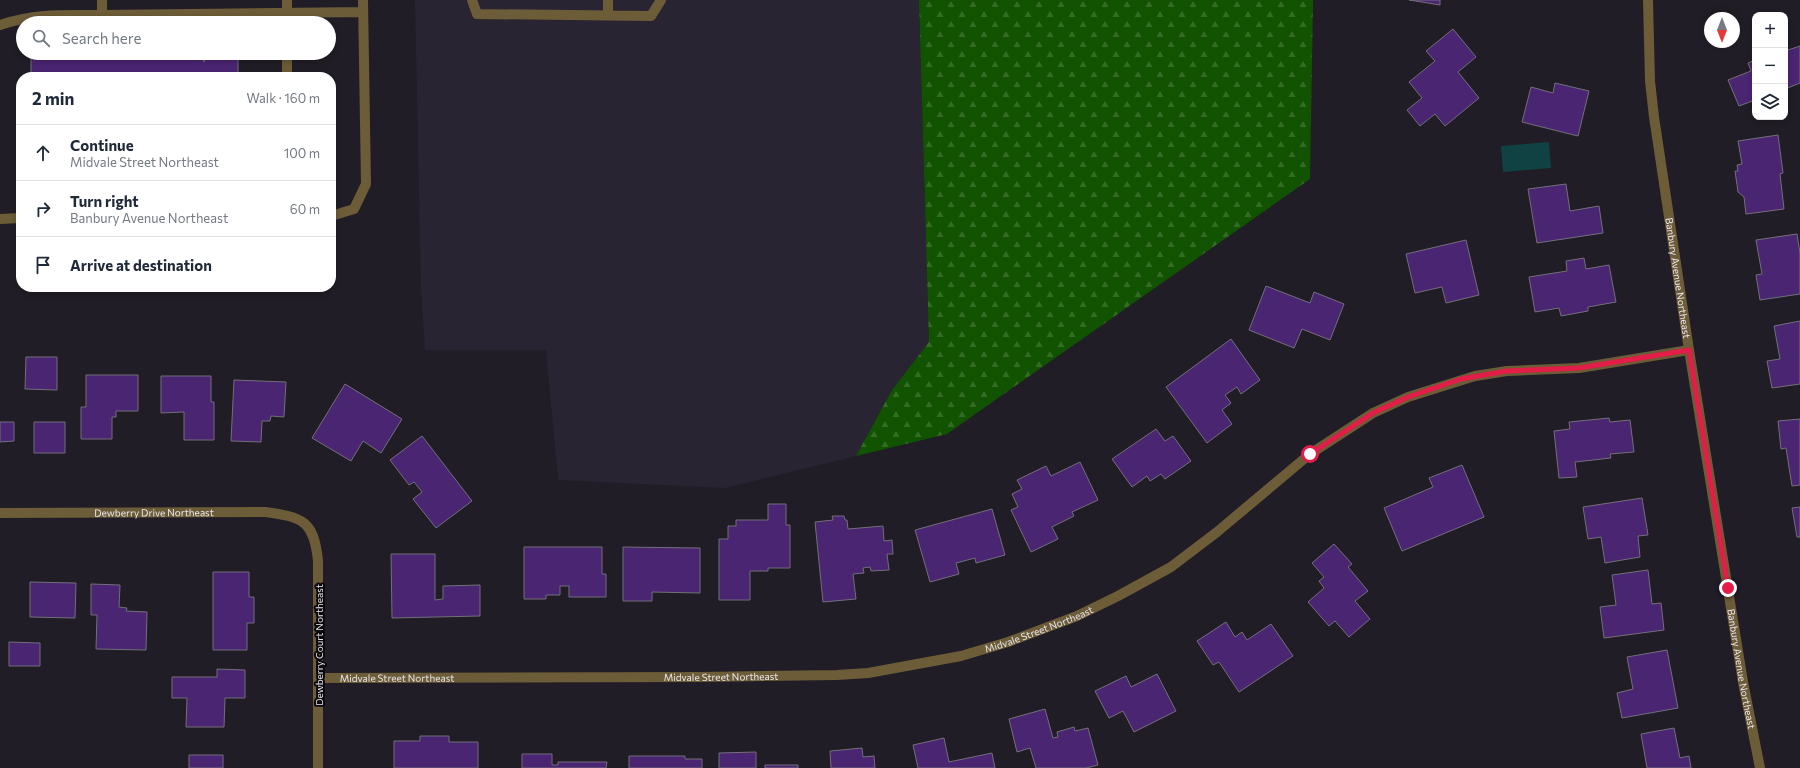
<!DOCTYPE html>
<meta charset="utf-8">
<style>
body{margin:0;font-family:Commissioner,sans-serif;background:#f6f6f7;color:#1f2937}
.controls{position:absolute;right:12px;top:12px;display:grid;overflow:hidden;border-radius:8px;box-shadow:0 2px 6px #0003}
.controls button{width:36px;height:36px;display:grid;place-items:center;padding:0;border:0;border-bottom:1px solid #e0e1e3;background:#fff;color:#1f2937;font:20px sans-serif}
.compass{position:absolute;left:1704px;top:12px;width:36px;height:36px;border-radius:50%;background:#fff;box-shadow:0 2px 6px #0003;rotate:180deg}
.stop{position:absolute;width:12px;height:12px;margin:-9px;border:3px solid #e11d48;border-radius:50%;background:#fff}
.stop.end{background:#e11d48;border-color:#fff;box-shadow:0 1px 4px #0008}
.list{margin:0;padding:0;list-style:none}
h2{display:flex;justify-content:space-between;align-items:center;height:52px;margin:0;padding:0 16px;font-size:17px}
h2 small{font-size:13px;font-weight:400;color:#747a83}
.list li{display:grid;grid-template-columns:26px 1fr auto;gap:12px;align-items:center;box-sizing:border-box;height:56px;padding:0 16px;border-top:1px solid #e0e1e3}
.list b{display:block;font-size:15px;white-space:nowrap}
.list p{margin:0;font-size:13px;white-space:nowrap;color:#747a83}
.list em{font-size:13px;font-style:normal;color:#747a83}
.icon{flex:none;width:22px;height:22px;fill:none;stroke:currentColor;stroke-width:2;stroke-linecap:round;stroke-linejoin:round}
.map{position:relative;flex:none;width:1800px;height:768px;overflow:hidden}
.search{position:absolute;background:#fff;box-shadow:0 2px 6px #0003;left:16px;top:16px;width:320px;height:44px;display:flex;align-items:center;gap:10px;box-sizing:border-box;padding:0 14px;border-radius:22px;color:#747a83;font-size:15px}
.panel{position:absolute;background:#fff;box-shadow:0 2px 6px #0003;left:16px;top:72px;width:320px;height:220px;border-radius:16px}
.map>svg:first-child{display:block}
</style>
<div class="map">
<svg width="1800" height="768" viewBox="0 0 1800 768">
<defs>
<pattern id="forest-firs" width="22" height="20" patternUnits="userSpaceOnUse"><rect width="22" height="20" fill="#115300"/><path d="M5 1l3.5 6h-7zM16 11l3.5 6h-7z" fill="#346c26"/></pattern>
</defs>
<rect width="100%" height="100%" fill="#211d26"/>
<path fill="#292432" d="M415 0H919L929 342 892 390 856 456 725 488 558 480 546 350H425L421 289Z"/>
<path fill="url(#forest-firs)" d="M919 0H1313L1310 179 947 434 856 456 892 390 929 342Z"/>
<path fill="#104243" d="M1549 142 1551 168 1503 172 1501 146Z"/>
<path fill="#4a2572" stroke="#736f7a" d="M1409 0H1440V5Z
M1453 29 1476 57 1458 72 1479 98 1445 126 1435 114 1420 126 1407 110 1422 98 1409 82 1435 61 1426 51Z
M1800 46V83L1785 89V51Z
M31 53H204V62L207 53H238V77H31Z
M1755 60V100L1739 106 1728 80 1751 71 1748 63Z
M1555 83 1589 91 1578 136 1522 122 1531 87 1553 93Z
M19 93H21V137H18Z
M1778 135 1783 173 1780 174 1784 209 1746 214 1744 197 1738 192 1735 171H1738L1737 165 1742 164 1738 141Z
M1566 184 1570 211 1599 206 1603 233 1537 243 1528 189Z
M1797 234 1800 253V294L1760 300 1756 275 1762 274 1756 240Z
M1466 240 1479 295 1446 303 1442 287 1415 293 1406 254Z
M1584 258 1586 269 1609 265 1616 302 1588 307V311L1561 316 1559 308 1535 312 1529 277 1567 271 1566 261Z
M1266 286 1310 303 1314 292 1344 304 1330 340 1302 329 1294 348 1249 330Z
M1800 321V384L1772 388 1767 361 1780 359 1774 326Z
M1231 339 1260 380 1241 394 1237 387 1225 395 1231 403 1222 410 1232 424 1207 443 1166 387Z
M26 357H57V390L25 389Z
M86 375H138V411H116V417H112V439H81V407H86Z
M161 376H211V402H214V440H184V412L161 413Z
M234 380 286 382 284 417 271 416 270 421H262L261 442 231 441Z
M345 384 402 419 381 453 363 441 351 461 312 438Z
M1609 418 1610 422 1630 420 1634 452 1610 454 1611 458 1575 462 1577 477 1559 478 1554 431 1570 429 1569 422Z
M1800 419V485L1792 486 1786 448 1781 449 1778 421Z
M0 422H14V441L0 442Z
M34 422H65V453H34Z
M1156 429 1165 441 1173 436 1191 461 1165 479 1161 474 1150 481 1147 476 1132 487 1112 459Z
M422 436 472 501 436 528 413 499 422 492 414 482 409 485 390 460Z
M1080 462 1098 500 1072 512 1074 516 1052 527 1058 539 1031 552 1011 510 1018 507 1012 494 1022 489 1017 480 1046 466 1051 476Z
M1462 465 1484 517 1402 551 1384 508 1433 487 1429 478Z
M1642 498 1648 535 1638 536 1640 557 1605 563 1601 537 1588 539 1583 507Z
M768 504H786V525H790V568H768V571H750V600H719V539H728V526H736V520H768Z
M1800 507V537H1797L1792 508Z
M992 509 1005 555 976 563 975 558 956 563 959 574 930 582 915 530Z
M832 516H844L845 520H847L848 529 883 526 884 541 892 540 893 554H887L889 570 871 571 870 567 863 568 864 573 853 574 856 599 823 602 815 522 833 520Z
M1334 544 1352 564 1348 567 1368 591 1355 601 1370 619 1349 637 1335 621 1329 626 1308 602 1324 588 1319 581 1324 577 1312 563Z
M524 547H602V574H606V597H569V586H560V595H546V599H524Z
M623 547 700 548V593L652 592V601H623Z
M391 554H435V600L443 599V586L480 585V616L392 618Z
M1648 570 1652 604 1661 603 1664 630 1604 638 1600 607 1616 605 1612 575Z
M213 572H249V597H254V623H247V650H213Z
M30 582 76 583 75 618 30 617Z
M91 584 120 585 119 607 127 608 126 611 147 612 146 650 96 649 97 615H91Z
M1226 622 1235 637 1242 632 1247 640 1271 624 1293 656 1239 692 1219 662 1213 665 1197 641Z
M9 642 40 643V666H9Z
M1667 650 1678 708 1622 718 1617 693 1633 689 1627 657Z
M217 669 245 670V698H225L224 727H186L187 698H172V677H217Z
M1157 674 1176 711 1134 732 1123 711 1109 718 1095 691 1126 676 1131 687Z
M1045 709 1053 738 1058 737 1057 732 1074 727 1075 731 1088 728 1098 765 1086 768H1036L1030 748 1017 752 1009 719Z
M1674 728 1680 758 1689 756 1691 768H1647L1641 734Z
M420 736H449V742H478V768H394V741H420Z
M944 738 949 762 992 753 995 768H918L913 745Z
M862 748 863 757 874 756 875 768H831L830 751Z
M756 752V768H719V753Z
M522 754H552V765H558V762H607L606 768H522Z
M189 755H223V768H189Z
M629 756H685V759H702V768H629Z
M765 765H798V768H765Z"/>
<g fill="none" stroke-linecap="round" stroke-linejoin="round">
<path stroke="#6c5c37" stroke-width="10" d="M287 0V23
M472 0 477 14 651 16 661 0
M102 15 363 12
M608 15V0
M0 25C35 13 65 15 102 15V0
M287 53V77
M331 216 354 209 366 184 363 0
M0 219 21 218"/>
<g stroke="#6c5c37" stroke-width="10">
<path id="s1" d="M1648 0 1650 81 1654 117 1689 350 1743 682 1760 768"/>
<path id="s2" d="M0 513 265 512C302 517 314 520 318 561V768"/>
<path id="s3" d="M319 678 700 677 837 675 868 673 961 656 1008 642 1077 616 1118 596 1171 567 1217 532 1310 454 1373 413 1408 397 1475 376 1507 371 1579 368 1689 350"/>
</g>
</g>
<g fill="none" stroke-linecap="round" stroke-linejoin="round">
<path stroke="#e11d48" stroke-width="5" d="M1310 454 1373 413 1408 397 1461 379 1507 371 1579 368 1689 350 1728 588"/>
</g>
<g text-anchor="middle" stroke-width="4" stroke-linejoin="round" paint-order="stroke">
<g font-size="10" fill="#e9e6ed" stroke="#0a080c">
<text dy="4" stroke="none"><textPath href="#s1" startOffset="280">Banbury Avenue Northeast</textPath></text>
<text dy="4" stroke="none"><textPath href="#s2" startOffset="154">Dewberry Drive Northeast</textPath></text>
<text dy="4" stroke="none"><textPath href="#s3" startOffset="726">Midvale Street Northeast</textPath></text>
<text transform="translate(319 645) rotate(-90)" y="4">Dewberry Court Northeast</text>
<text dy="4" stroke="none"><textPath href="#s1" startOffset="676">Banbury Avenue Northeast</textPath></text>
<text dy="4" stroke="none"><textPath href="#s3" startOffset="402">Midvale Street Northeast</textPath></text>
<text dy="4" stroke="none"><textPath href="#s3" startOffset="78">Midvale Street Northeast</textPath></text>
</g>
</g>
</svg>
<div class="controls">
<button>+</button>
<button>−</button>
<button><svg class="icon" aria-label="layers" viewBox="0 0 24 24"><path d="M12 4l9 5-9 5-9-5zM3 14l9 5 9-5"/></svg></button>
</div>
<svg class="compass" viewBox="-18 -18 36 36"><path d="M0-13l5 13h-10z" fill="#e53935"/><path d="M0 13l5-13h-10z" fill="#747a83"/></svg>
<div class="stop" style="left:1310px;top:454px"></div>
<div class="stop end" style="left:1728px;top:588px"></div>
<div class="search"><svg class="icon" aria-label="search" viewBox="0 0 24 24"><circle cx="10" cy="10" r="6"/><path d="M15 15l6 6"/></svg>Search here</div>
<section class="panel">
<h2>2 min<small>Walk · 160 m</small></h2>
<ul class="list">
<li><svg class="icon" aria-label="ahead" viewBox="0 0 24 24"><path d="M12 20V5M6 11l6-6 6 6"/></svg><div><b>Continue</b><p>Midvale Street Northeast</p></div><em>100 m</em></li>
<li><svg class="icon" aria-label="right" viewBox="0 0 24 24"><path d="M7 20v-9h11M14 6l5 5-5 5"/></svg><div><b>Turn right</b><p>Banbury Avenue Northeast</p></div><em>60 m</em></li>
<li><svg class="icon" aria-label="arrive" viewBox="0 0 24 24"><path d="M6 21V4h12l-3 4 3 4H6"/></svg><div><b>Arrive at destination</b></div></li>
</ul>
</section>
</div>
